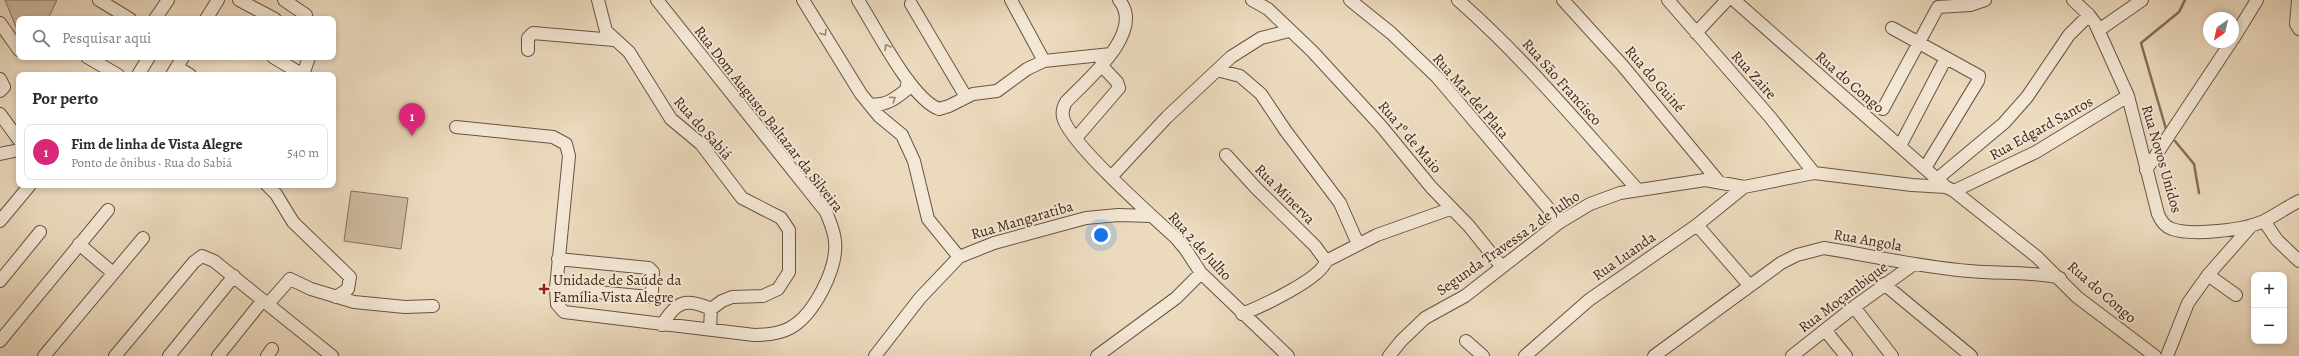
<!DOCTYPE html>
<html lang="pt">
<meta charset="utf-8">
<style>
body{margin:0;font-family:Alegreya,serif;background:#f7f7f7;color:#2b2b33}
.controls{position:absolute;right:12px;bottom:12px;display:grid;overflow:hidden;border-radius:8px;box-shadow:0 2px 6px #0003}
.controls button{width:36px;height:36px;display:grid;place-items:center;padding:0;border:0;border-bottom:1px solid #e1e1e2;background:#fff;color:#2b2b33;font:20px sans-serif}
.compass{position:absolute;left:2203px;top:12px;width:36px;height:36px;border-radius:50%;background:#fff;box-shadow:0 2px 6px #0003;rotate:214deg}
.you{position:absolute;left:1101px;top:235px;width:14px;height:14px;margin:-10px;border:3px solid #fff;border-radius:50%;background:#1a73e8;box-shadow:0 0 0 6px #1a73e833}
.badge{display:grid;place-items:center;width:26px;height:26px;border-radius:50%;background:#db2777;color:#fff;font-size:13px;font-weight:700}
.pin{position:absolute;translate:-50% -33px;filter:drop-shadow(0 1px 2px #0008)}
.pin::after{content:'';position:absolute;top:21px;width:14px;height:12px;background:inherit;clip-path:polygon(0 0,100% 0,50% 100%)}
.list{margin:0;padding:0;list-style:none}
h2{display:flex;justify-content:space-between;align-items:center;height:52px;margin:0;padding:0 16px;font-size:17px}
h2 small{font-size:13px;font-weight:400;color:#7c7c81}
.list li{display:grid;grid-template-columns:26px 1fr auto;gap:12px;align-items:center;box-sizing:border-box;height:56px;margin:0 8px 8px;padding:0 8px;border:1px solid #e1e1e2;border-radius:8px}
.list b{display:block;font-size:15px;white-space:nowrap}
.list p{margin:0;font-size:13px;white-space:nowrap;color:#7c7c81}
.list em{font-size:13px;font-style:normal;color:#7c7c81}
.icon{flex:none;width:22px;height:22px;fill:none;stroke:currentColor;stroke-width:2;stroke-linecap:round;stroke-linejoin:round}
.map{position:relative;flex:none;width:2299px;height:356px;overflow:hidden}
.search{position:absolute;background:#fff;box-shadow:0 2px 6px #0003;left:16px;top:16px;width:320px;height:44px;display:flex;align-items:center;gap:10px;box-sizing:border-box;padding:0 14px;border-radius:8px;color:#7c7c81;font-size:15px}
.panel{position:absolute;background:#fff;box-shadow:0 2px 6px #0003;left:16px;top:72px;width:320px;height:116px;border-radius:8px}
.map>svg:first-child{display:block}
</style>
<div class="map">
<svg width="2299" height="356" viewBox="0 0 2299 356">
<rect width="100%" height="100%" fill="#ecdabe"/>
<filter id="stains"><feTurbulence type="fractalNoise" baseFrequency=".005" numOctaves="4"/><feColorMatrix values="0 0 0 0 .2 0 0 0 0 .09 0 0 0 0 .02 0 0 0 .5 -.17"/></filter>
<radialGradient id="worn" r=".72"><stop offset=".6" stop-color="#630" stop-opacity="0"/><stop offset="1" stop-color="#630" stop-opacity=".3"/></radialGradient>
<path fill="#cfbba2" stroke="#87705d" d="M5 0H57L48 19H19L18 32Z
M351 191 408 198 401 249 344 241Z"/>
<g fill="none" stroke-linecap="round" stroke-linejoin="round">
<path stroke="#836d5a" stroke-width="2.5" d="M2166 129 2141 43 2179 12 2185 0
M2175 141 2194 164 2199 193"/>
<g stroke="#6a5342" stroke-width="14">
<path id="minor" d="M99 0 130 19
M239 0 275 19
M284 0 306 15
M598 0 606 31 629 52 671 119 701 144 742 198 781 218 789 230V272L778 289 763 296 732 297 722 301 711 309 710 329
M803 0 861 94 879 116 902 135 914 161 928 219 959 257
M858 0C875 27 911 99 939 109L949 106 973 94 997 91 1027 69 1044 61 1111 54
M1011 0 1044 61
M1119 0C1146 32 1087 80 1066 102 1063 107 1062 112 1063 117 1068 142 1153 217 1176 238L1186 250 1201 273 1288 356
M1252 0 1268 9 1312 51 1381 126 1431 187 1469 226 1502 267
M1350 0 1391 33 1437 77 1560 222
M1458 0C1524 58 1579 125 1638 190
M1563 0 1622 65 1719 182
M1668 0 1770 117 1814 173
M1734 0 1946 187 1954 191 2036 152 2128 96
M2073 0 2089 15 2095 23 2128 96 2158 214C2161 221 2165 227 2172 229 2192 236 2245 230 2264 221 2276 215 2287 207 2299 201
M2298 0 2296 24 2299 29
M911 4 966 97
M155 19 168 0
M206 19 218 0
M0 23 19 50
M1892 28 1979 76 1978 81 1925 168
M2099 30 2142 0
M1696 33 1727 0
M2233 39 2257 0
M528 50V38L533 33 614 40
M87 57 118 75
M273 57 303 75
M177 67 190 75
M1217 70 1240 76 1261 94 1285 130 1340 203 1358 244
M138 75 149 57
M172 75 183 57
M303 75 309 57
M0 79 4 87 0 91
M869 104C884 107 895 99 906 90L908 80
M1883 109 1938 7 1970 5 1985 0
M0 114 19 140
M456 127 553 137 566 144 569 156 556 288 557 304 564 312 754 335C767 335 779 334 790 328 814 315 838 268 835 241 834 230 830 222 826 212L657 0
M1076 138 1119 88 1117 82 1101 65
M1900 146 1946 58
M0 154 19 150
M1226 155 1256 188 1315 246 1326 261C1321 279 1260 307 1242 314
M2146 170 2231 42
M1111 177 1167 117 1231 57 1261 38 1289 31
M1937 179 2004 123 2027 97 2069 35 2089 15
M267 185 276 194 293 222 350 277 348 289 336 297
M1954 191 2037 257 2077 297 2155 356
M0 221 30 185
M2264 221 2277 240 2299 261
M1697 225 1750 286
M79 244 113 273
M1326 261 1377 235 1450 209
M2208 275 2236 295
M0 281 40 232
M1884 284 1971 356
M556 288 649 297 652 292 653 272 649 268 558 259
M268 304 290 279 311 289 354 302 405 307 433 306
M1854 307 1892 356
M662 325C676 302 685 297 711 309
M1825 330 1846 356
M0 341 108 210
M1466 341 1483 356
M44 356 143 238
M115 356 194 262 202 256 214 261 332 356
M169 356 234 276
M218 356 263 300
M267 356 272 349
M875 356 920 298 959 257 994 243 1086 218 1118 215 1152 216
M1097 356 1176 298 1201 273
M1389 356 1401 341 1425 318 1465 296 1560 222 1590 204 1620 193 1705 180 1744 187 1814 173 1912 185 1946 187
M1525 356 1589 300 1697 225 1744 187
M1654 356 1781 263 1797 255 1824 248C1873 256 1920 267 1969 271 2000 274 2030 271 2060 278
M1792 356 1854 307 1914 264
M2167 356 2188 303 2208 275 2252 225"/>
</g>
<use href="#minor" stroke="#f3e7d5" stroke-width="12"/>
</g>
<defs><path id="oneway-chevron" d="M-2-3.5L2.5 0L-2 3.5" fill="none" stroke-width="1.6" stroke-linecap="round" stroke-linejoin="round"/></defs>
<g stroke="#998676">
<use href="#oneway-chevron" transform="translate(824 33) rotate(58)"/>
<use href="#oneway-chevron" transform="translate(887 47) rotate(-121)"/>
<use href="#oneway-chevron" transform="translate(893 99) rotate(-34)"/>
</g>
<path fill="#8f2418" stroke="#f3e7d5" stroke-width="1.5" d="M542 283h4v4h4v4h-4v4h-4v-4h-4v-4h4z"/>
<g text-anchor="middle" stroke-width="4" stroke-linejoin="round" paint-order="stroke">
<g font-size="15" fill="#3f2618" stroke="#f3e7d5">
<text transform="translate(1754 75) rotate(48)" y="5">Rua Zaire</text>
<text transform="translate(1655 79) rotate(49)" y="5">Rua do Guiné</text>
<text transform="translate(1562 82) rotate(48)" y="5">Rua São Francisco</text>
<text transform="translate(1850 82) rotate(41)" y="5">Rua do Congo</text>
<text transform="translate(1471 96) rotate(49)" y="5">Rua Mar del Plata</text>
<text transform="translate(769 119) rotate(52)" y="5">Rua Dom Augusto Baltazar da Silveira</text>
<text transform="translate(703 128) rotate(48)" y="5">Rua do Sabiá</text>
<text transform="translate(2041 128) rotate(-29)" y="5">Rua Edgard Santos</text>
<text transform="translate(1410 137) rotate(50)" y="5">Rua 1º de Maio</text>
<text transform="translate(2162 159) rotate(74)" y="5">Rua Novos Unidos</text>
<text transform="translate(1285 194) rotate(45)" y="5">Rua Minerva</text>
<text transform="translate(1022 220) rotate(-16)" y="5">Rua Mangaratiba</text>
<text transform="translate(1868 240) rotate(10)" y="5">Rua Angola</text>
<text transform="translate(1508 243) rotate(-35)" y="5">Segunda Travessa 2 de Julho</text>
<text transform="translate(1200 246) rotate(48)" y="5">Rua 2 de Julho</text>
<text transform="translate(1624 256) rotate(-35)" y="5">Rua Luanda</text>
<text transform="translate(2102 292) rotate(41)" y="5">Rua do Congo</text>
<text transform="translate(1843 297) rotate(-37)" y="5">Rua Moçambique</text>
</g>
<g font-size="15" fill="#3f2618" stroke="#f3e7d5" text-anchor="start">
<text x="553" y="285">Unidade de Saúde da<tspan x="553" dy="17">Família Vista Alegre</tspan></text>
</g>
</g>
<rect width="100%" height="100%" filter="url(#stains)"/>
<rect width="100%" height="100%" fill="url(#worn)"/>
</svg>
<div class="controls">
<button>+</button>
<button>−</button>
</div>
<svg class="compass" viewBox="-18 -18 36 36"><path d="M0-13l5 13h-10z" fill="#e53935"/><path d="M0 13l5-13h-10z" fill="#7c7c81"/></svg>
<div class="you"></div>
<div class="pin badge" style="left:412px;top:136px">1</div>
<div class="search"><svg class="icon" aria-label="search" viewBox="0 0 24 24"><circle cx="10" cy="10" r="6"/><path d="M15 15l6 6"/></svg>Pesquisar aqui</div>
<section class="panel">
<h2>Por perto<small></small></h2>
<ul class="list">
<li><span class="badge">1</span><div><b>Fim de linha de Vista Alegre</b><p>Ponto de ônibus · Rua do Sabiá</p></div><em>540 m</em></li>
</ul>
</section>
</div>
